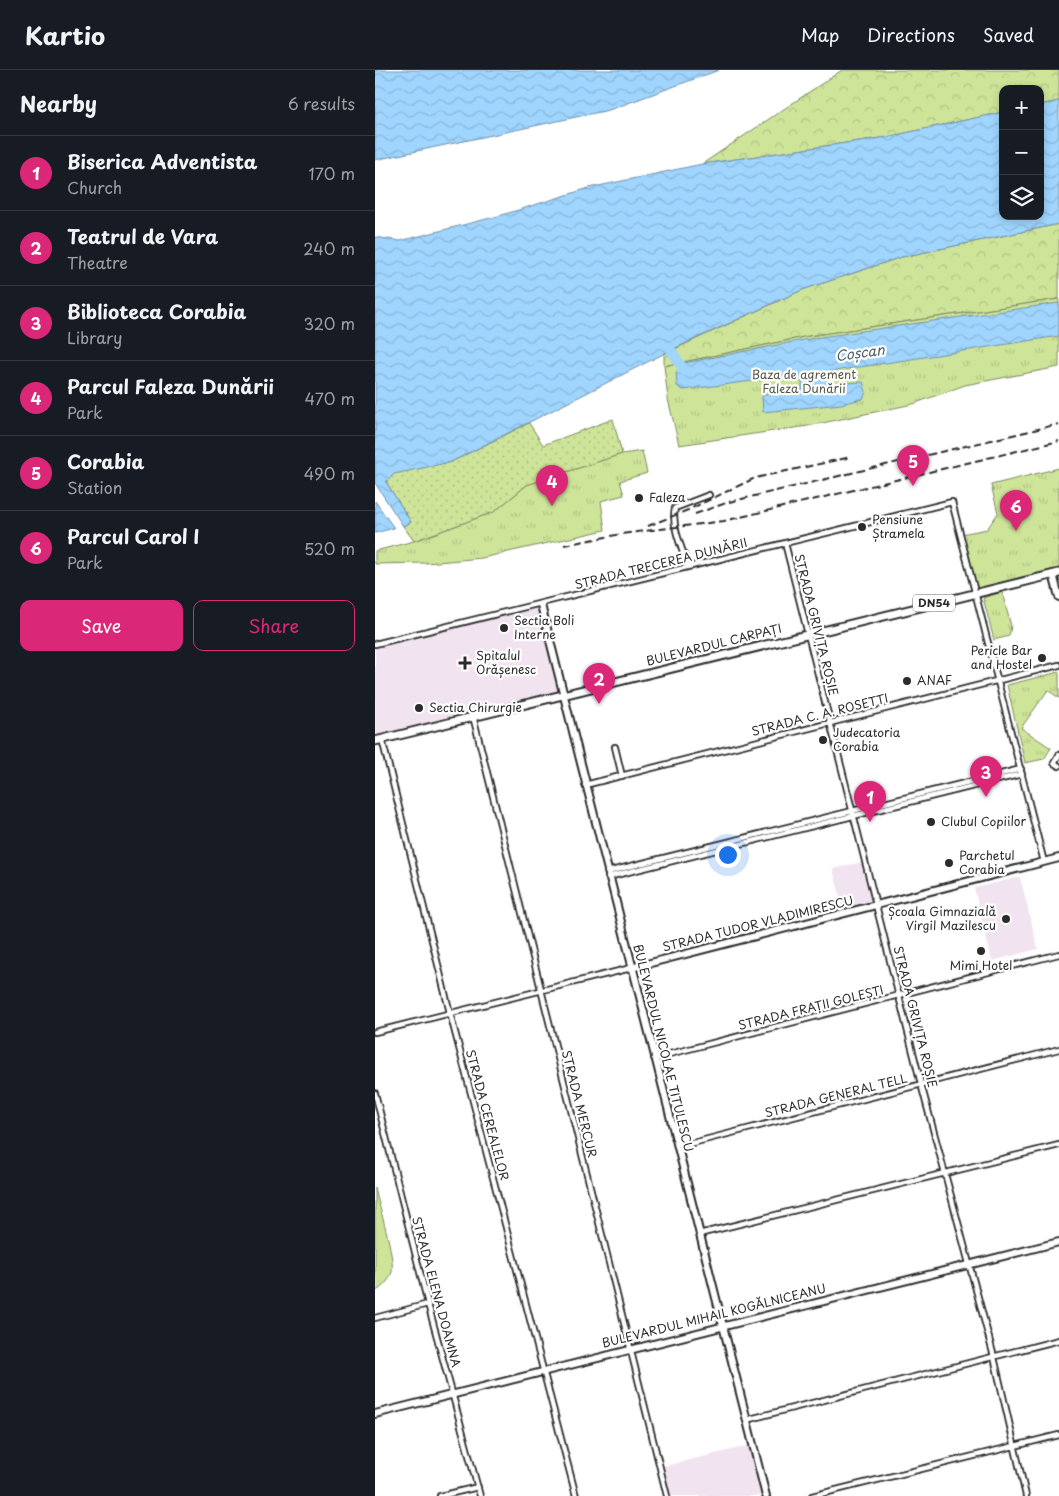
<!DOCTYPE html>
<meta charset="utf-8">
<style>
body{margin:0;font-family:"Playpen Sans",sans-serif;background:#242831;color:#f1f3f6}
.controls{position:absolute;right:15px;top:15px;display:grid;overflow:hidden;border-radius:10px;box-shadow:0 2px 8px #0003}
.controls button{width:45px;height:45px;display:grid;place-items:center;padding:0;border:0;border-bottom:1px solid #363941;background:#171b24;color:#f1f3f6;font:25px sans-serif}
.you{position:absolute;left:352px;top:784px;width:18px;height:18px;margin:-12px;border:4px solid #fff;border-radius:50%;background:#1a73e8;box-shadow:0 0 0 8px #1a73e833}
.badge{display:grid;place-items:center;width:32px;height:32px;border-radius:50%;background:#db2777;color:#fff;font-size:16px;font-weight:700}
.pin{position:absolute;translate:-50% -41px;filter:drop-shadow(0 1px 2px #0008)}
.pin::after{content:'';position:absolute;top:26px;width:18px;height:15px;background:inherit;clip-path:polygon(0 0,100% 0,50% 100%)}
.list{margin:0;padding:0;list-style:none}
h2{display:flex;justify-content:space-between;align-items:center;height:65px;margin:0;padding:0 20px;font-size:21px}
h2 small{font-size:16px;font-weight:400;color:#9ea1a6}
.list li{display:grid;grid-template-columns:32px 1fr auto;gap:15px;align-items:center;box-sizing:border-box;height:75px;padding:0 20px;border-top:1px solid #363941}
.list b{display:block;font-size:19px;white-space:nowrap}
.list p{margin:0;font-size:16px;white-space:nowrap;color:#9ea1a6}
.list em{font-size:16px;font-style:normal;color:#9ea1a6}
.actions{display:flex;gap:10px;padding:15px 20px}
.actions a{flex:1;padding:11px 0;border:1px solid #db2777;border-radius:10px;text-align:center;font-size:18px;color:#db2777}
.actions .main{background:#db2777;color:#fff}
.icon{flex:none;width:28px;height:28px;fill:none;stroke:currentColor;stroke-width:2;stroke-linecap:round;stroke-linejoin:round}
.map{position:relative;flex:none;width:684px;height:1426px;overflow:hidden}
header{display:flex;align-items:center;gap:30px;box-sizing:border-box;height:70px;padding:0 25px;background:#171b24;border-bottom:1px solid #363941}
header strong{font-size:24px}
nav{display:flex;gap:28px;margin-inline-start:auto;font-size:18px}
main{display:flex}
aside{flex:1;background:#171b24}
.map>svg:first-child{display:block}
</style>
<header>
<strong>Kartio</strong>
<nav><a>Map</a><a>Directions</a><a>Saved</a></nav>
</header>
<main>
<aside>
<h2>Nearby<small>6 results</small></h2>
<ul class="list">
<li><span class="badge">1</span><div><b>Biserica Adventista</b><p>Church</p></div><em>170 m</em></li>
<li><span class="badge">2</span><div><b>Teatrul de Vara</b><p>Theatre</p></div><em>240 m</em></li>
<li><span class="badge">3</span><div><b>Biblioteca Corabia</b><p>Library</p></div><em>320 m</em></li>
<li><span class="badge">4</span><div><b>Parcul Faleza Dunării</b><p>Park</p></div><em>470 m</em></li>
<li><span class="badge">5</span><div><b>Corabia</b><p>Station</p></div><em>490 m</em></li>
<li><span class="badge">6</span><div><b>Parcul Carol I</b><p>Park</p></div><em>520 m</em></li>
</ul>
<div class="actions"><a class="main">Save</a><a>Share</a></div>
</aside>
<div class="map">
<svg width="684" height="1426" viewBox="0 0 684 1426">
<defs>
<pattern id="grass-dots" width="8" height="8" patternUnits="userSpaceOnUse" patternTransform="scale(1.25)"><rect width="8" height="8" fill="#cee499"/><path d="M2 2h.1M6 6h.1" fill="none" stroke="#b1c484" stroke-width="1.8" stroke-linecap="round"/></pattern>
<pattern id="forest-crowns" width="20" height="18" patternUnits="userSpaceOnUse" patternTransform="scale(1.25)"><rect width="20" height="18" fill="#cee499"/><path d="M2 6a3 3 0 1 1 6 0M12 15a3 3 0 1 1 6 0" fill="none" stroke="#b1c484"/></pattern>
<pattern id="park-tufts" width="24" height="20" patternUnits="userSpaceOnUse" patternTransform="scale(1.25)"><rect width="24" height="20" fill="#cee499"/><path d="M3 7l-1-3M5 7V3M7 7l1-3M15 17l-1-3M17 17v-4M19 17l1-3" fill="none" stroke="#b1c484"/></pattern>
<pattern id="water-waves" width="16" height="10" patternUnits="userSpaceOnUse" patternTransform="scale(1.25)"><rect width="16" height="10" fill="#9fd5fe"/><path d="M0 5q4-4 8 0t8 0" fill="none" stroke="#89b7da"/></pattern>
</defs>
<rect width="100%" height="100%" fill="#fff"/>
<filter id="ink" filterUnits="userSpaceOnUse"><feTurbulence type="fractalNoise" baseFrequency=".02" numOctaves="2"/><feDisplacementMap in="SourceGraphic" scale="10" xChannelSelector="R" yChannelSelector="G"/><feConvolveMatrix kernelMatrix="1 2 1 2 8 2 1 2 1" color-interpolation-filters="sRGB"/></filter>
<g filter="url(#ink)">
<path fill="#f1e4f0" d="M166 535 188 623 0 671V574Z
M487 792 496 831 468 838 458 799Z
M645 807 663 879 617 891 599 818Z
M377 1375 391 1426H292L285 1397Z"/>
<path fill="url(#grass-dots)" stroke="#7c8862" d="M238 349 247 384 152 415 119 442 39 471 28 456 36 452 11 412 19 401 76 392 154 353 168 375Z"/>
<path fill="url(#forest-crowns)" stroke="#7c8862" d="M467 0H684V31L665 35V19H628V42L512 67 327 94Z
M684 154V229L434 266 289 296V284L427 220 527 187Z"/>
<path fill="url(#park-tufts)" stroke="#7c8862" d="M684 229V297L590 315 538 334 433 356 304 375 293 329 289 296 434 266Z
M267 381 272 403 245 411 249 425 226 431 230 460 107 488 51 493 0 494V481L39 471 119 442 152 415 247 384Z
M684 398V503L601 523 586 464 612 459 623 443 616 415Z
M627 522 636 556 634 566 619 570 608 528Z
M684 602V628L673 620 646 658 676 678 669 689 650 693 632 615Z"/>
<path fill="#cee499" stroke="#7c8862" d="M0 1118C4 1137 20 1185 17 1202 14 1211 8 1217 0 1222Z"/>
<path fill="url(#water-waves)" stroke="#7191aa" d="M0 0H344L234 40 0 90Z
M684 31V154L527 187 427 220 296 280 76 392 19 404 11 412 36 452 28 456 0 413V167L25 171 127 145 214 118 327 94 512 67 628 42V146H665V35Z
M684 233V266L453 302 452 310 454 314 488 312 491 322 488 329 466 334 388 342 387 327 389 325 427 320V311L424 305 308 320 302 316 301 302 309 293 439 268Z
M0 431 19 458 0 463Z"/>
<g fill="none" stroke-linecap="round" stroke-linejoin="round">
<path stroke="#9fd5fe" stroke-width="10" d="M296 280 309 300 315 303"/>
<g stroke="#2b2b2b" stroke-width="8">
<path id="street" d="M410 473 546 1014 619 1287 651 1426
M313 496C307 479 296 455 300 438L334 425
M0 574 577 432 669 792
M98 646 292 1426
M7 669 75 943 201 1426
M240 677 247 706
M684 685 679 693 684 696
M210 715 684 595
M232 802 646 699
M233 807 647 704
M0 962 256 898
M279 988 684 884
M0 1023 53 1234 105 1426
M302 1077 684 979
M324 1164 684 1075
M0 1248 53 1234
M371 1350 684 1270
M65 1426 103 1417
M437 1426 684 1365"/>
</g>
<g stroke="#2b2b2b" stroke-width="10">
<path id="secondary" d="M678 504 684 527
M166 535 391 1426
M256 898 684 788
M0 1344 684 1172"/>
</g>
<g stroke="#2b2b2b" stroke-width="11">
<path id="primary" d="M0 671 684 503"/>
</g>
<use href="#street" stroke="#fff" stroke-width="4.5"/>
<use href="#secondary" stroke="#fff" stroke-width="6"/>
<use href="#primary" stroke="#fff" stroke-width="7"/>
<path stroke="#2b2b2b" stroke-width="2" stroke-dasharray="8 4" stroke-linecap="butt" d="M320 444 354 432 684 354
M273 456 313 440 380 408 476 387
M189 475 246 464 349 451 684 371"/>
</g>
</g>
<g fill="#2b2b2b" stroke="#fff" stroke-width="2">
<circle cx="264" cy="428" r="5"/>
<circle cx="487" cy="457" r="5"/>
<circle cx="129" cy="558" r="5"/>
<circle cx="667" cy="588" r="5"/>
<path d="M87.5 585.5h5v5h5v5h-5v5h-5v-5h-5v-5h5z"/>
<circle cx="532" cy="611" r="5"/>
<circle cx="44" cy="638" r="5"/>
<circle cx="448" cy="670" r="5"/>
<circle cx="556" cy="752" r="5"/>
<circle cx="574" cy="793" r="5"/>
<circle cx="631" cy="849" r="5"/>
<circle cx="606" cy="881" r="5"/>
</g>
<g text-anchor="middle" stroke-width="4.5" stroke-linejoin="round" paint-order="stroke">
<rect fill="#fff" stroke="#6b6b6b" stroke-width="1" x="538" y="524.5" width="42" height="17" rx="4"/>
<g font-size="11" font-weight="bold" fill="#2b2b2b">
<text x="559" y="537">DN54</text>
</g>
<g font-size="12" fill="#545946" stroke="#fff">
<text x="429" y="309">Baza de agrement<tspan x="429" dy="14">Faleza Dunării</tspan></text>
</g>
<g font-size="12" fill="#2b2b2b" stroke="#fff" text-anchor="start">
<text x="274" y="432">Faleza</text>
<text x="497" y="454">Pensiune<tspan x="497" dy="14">Ștramela</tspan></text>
<text x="139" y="555">Sectia Boli<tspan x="139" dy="14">Interne</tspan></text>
<text x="657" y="585" text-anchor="end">Pericle Bar<tspan x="657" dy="14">and Hostel</tspan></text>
<text x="101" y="590">Spitalul<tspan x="101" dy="14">Orășenesc</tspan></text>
<text x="542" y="615">ANAF</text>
<text x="54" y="642">Sectia Chirurgie</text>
<text x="458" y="667">Judecatoria<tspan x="458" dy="14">Corabia</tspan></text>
<text x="566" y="756">Clubul Copiilor</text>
<text x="584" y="790">Parchetul<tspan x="584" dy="14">Corabia</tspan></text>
<text x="621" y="846" text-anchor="end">Școala Gimnazială<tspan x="621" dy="14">Virgil Mazilescu</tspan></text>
<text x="606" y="900" text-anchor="middle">Mimi Hotel</text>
</g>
<g font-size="12" fill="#2b2b2b" stroke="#fff">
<text transform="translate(286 494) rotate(-14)" y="4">STRADA TRECEREA DUNĂRII</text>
<text transform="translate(441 555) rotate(76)" y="4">STRADA GRIVIȚA ROȘIE</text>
<text transform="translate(339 575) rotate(-14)" y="4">BULEVARDUL CARPAȚI</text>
<text transform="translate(445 645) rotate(-14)" y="4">STRADA C. A. ROSETTI</text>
<text transform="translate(383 854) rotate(-14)" y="4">STRADA TUDOR VLADIMIRESCU</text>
<text transform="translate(436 938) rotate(-14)" y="4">STRADA FRAȚII GOLEȘTI</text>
<text transform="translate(540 947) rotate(76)" y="4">STRADA GRIVIȚA ROȘIE</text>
<text transform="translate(288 978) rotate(76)" y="4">BULEVARDUL NICOLAE TITULESCU</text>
<text transform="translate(461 1026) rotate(-14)" y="4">STRADA GENERAL TELL</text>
<text transform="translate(204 1034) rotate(76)" y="4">STRADA MERCUR</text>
<text transform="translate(112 1045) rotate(75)" y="4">STRADA CEREALELOR</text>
<text transform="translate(61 1222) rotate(75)" y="4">STRADA ELENA DOAMNA</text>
<text transform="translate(339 1246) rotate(-14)" y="4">BULEVARDUL MIHAIL KOGĂLNICEANU</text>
</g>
<g font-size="14" font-style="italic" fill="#4e5e6a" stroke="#fff">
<text transform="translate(485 283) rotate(-8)" y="5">Coșcan</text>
</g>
</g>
</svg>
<div class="controls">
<button>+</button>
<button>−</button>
<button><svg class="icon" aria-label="layers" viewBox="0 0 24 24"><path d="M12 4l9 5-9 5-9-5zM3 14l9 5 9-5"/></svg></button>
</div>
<div class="you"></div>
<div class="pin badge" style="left:495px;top:752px">1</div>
<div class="pin badge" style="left:224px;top:634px">2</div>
<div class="pin badge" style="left:611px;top:727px">3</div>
<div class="pin badge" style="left:177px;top:436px">4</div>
<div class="pin badge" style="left:538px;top:416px">5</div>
<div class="pin badge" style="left:641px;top:461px">6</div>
</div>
</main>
